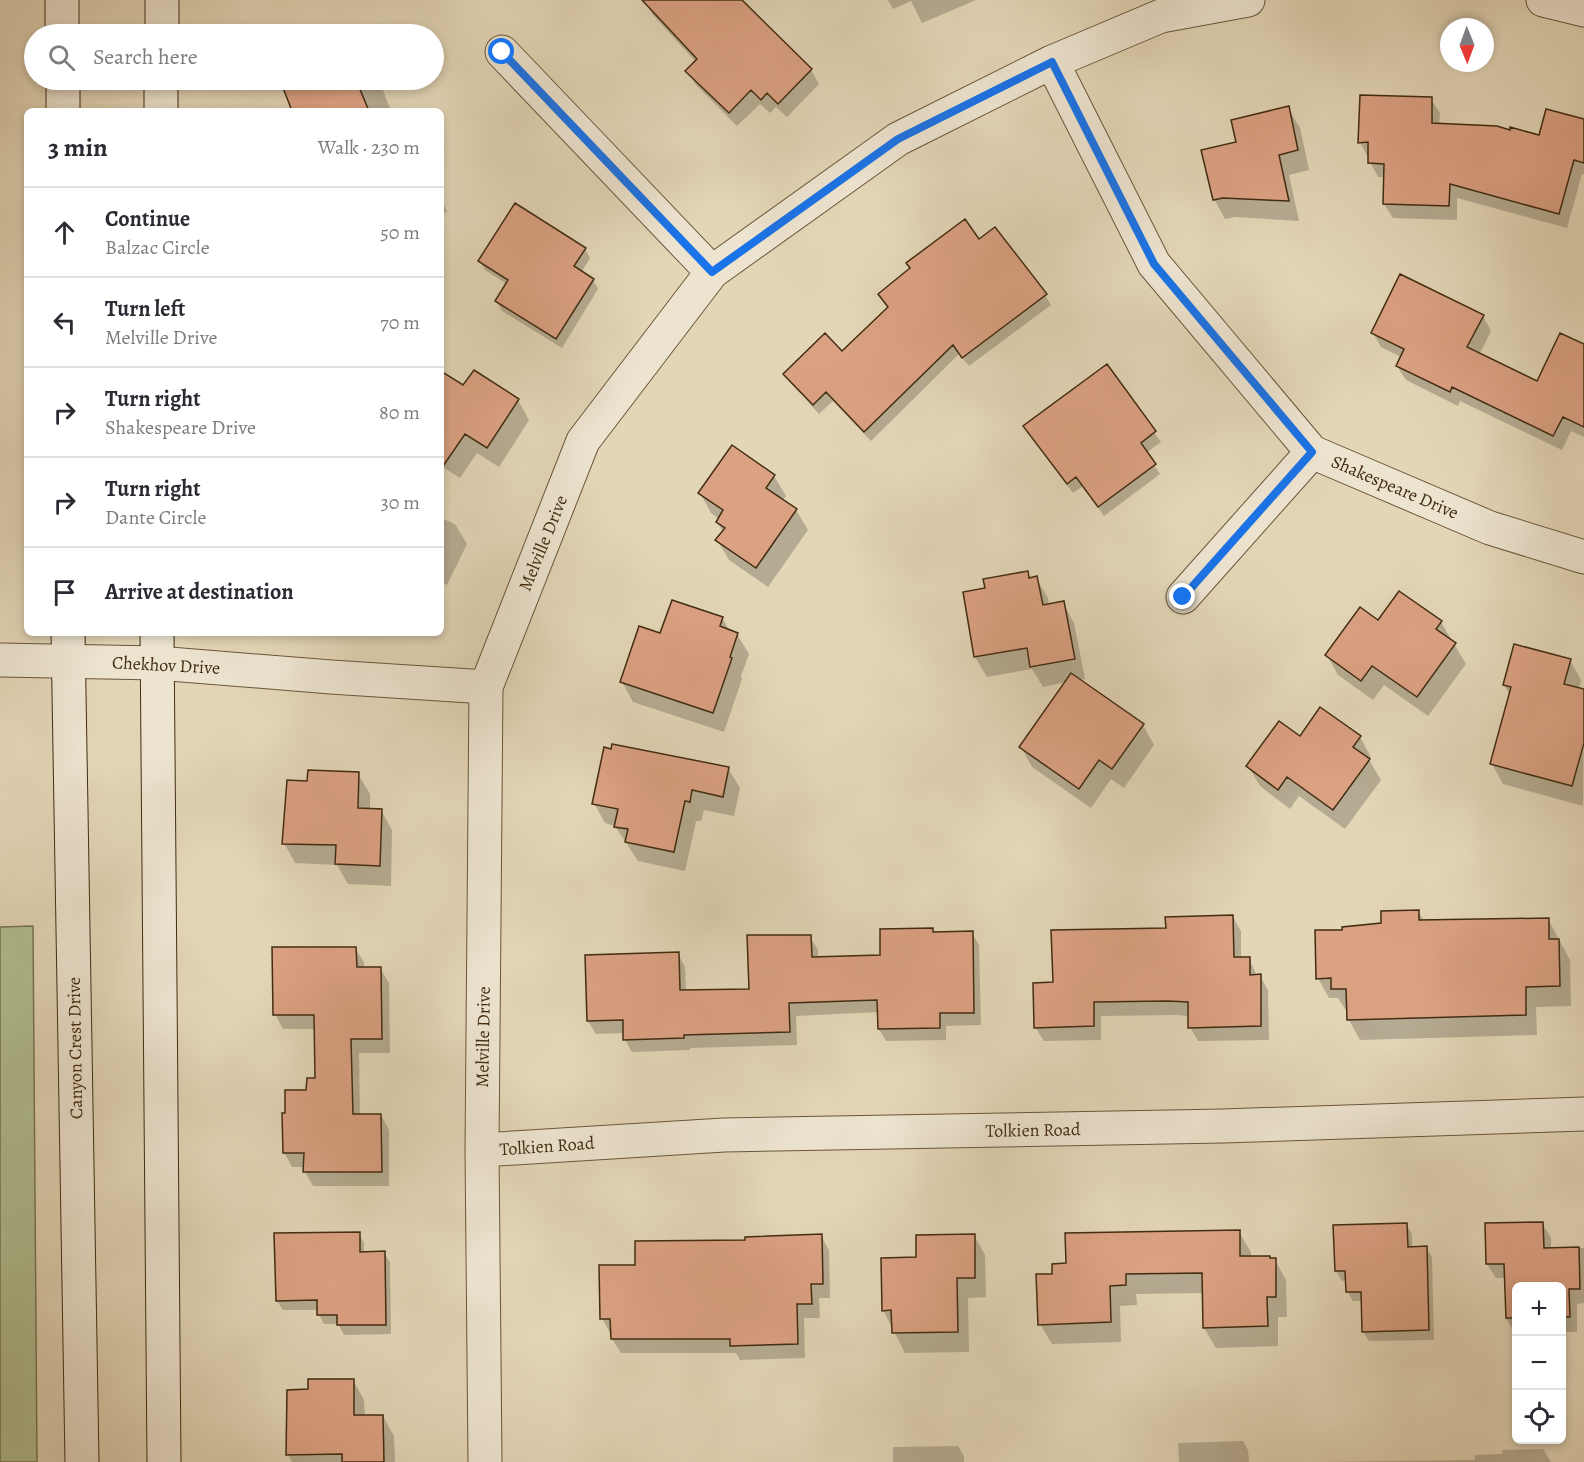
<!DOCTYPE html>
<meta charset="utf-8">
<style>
body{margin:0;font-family:Alegreya,serif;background:#f2f2f3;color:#2b2b33}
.controls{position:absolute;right:18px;bottom:18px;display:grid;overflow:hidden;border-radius:9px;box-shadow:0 3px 9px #0003}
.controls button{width:54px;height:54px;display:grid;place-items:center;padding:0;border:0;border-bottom:2px solid #e1e1e2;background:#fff;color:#2b2b33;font:30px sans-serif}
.compass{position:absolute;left:1440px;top:18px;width:54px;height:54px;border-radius:50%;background:#fff;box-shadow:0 3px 9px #0003;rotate:179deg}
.stop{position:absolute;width:18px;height:18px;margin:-14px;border:4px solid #1a73e8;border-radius:50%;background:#fff}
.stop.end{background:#1a73e8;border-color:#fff;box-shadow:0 2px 6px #0008}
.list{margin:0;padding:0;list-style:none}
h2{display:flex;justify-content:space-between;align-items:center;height:78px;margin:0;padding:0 24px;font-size:26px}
h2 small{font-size:20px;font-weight:400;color:#7c7c81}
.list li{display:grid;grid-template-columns:39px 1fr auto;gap:18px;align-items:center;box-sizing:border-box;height:90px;padding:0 24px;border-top:2px solid #e1e1e2}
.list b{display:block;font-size:22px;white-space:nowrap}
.list p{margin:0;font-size:20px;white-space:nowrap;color:#7c7c81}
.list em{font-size:20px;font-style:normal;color:#7c7c81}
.icon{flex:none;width:33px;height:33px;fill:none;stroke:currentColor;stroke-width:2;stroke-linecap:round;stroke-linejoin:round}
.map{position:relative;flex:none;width:1584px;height:1462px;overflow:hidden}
.search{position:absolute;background:#fff;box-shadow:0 3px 9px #0003;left:24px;top:24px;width:420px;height:66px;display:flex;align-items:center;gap:15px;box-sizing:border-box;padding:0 21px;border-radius:33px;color:#7c7c81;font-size:22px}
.panel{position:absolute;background:#fff;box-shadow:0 3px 9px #0003;left:24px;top:108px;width:420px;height:528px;border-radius:9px}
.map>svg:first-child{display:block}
</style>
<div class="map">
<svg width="1584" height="1462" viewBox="0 0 1584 1462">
<rect width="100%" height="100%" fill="#e3d6b7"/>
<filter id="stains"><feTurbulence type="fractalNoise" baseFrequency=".00333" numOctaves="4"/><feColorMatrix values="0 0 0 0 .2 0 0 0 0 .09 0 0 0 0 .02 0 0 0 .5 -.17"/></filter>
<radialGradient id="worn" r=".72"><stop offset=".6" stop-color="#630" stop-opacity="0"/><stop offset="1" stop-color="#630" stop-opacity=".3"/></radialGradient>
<path fill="#b0be91" stroke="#787551" stroke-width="1.5" d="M33 926 37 1462H0V927Z"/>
<path fill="#0003" d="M644 0H721L811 70 819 84 787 117 776 107 770 113 760 104 737 126 696 85 687 71 696 62 653 15Z
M888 0H976L922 23 911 1 893 9Z
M313 30 315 34H302Z
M282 80H379L391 111H294Z
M1431 99 1440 113 1439 124 1540 137 1584 120V174H1582L1567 228 1457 198V220L1393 218 1384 204 1385 177H1378L1360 142Z
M1288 108 1300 128 1309 170 1289 175 1299 221 1235 217 1225 219 1214 199 1238 143Z
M441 197 447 212 441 214Z
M979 241 1045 295 1051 305 969 366 959 354 871 441 833 401 819 414 791 383 785 374 842 353 889 308 880 294Z
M585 249 590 258 581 273 593 280 598 289 562 348 502 311 496 301 507 284 485 270 480 261Z
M1483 316 1491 331 1479 355 1538 383 1584 346V437L1571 431 1562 450 1460 401 1458 406 1406 380 1397 366 1401 357 1381 347 1373 333Z
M1107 366 1161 442 1146 453 1160 474 1104 516 1083 486 1073 493 1030 435Z
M441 373 464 387 518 400 529 420 499 467 477 453 460 478 441 466Z
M774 476 786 496 782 501 796 510 808 530 768 587 729 560 717 540 723 532 717 522 719 519 711 513 700 493Z
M441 518 455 524 467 544 447 585 441 582Z
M1027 573 1031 579 1036 578 1048 598 1049 605 1063 603 1074 623 1085 679 1078 680 1143 725 1154 745 1124 788 1111 779 1091 808 1032 767 1021 747 1066 682 1043 687 1032 669 987 677 975 657 965 593 987 589Z
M722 618 730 631 737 634 749 654 741 676 742 679 724 732 633 702 622 682 661 635Z
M1378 622H1441L1466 664 1428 716 1384 685 1373 700 1338 675 1327 655Z
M1570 660 1581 680 1579 689 1584 691 1583 806 1503 784 1492 764 1510 695 1504 685Z
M1360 737 1371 757 1369 760 1381 780 1345 829 1299 796 1290 809 1260 786 1248 766 1300 739Z
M728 768 740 788 734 816 704 810 701 821H696L685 871 638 861 615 826 605 823 594 803Z
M358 774 370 794V810H381L392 830 391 886 348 884 337 865 295 863 284 843 309 783Z
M1418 911 1424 921 1548 919 1570 960 1571 1006 1536 1007 1537 1035 1360 1040 1349 1020 1348 1008 1345 1009 1338 998H1329L1318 978 1344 931 1383 925Z
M1233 917 1241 931V959H1249L1257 976H1260L1268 990 1269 1040 1198 1041 1190 1027 1189 1016 1176 1015 1101 1016V1040L1044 1041 1035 1027 1054 984 1167 929Z
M932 929 934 933H972L979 945 981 1025 946 1026V1040L886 1041 879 1029V1012L796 1016 797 1045 690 1048V1050L632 1052 625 1040V1033L596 1034 588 1021 678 954 685 967 686 992 750 991 810 937 818 950V958L882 957Z
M355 948 364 962V969L380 968 389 983 390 1053H359L360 1115H381L389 1130V1186H313L305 1172V1167H292L284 1152 308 1091 316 1080 315 1029H283L275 1014Z
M1542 1223 1551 1238V1249L1584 1248V1303L1577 1304V1332H1562V1286H1516V1335L1507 1320 1506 1278H1496L1487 1264Z
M1406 1224 1412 1234V1249L1426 1248 1432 1257 1434 1340 1369 1341 1363 1332 1362 1301H1353L1347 1291V1280L1342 1281 1336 1271Z
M1239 1232 1251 1252V1258L1275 1260 1286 1280 1287 1317H1278V1346L1216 1348 1204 1328V1293L1136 1294 1137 1305 1120 1306 1121 1342 1052 1344 1040 1324 1054 1275 1068 1265Z
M359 1234 364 1243V1253H384L390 1262 391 1334 344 1335 338 1324H324L319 1315 318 1310H283L277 1301Z
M974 1235 985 1255 986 1297 968 1298 969 1352 905 1353 883 1310Z
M821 1236 829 1250 830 1298H819L820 1318H804L805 1358 740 1360 736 1353H621L612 1339V1333H610L602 1318 637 1266Z
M353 1380 364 1400 365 1417 383 1416 394 1436 395 1462H292L288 1454Z
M1243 1441 1248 1450 1249 1462H1179L1178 1443Z
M958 1446 964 1456V1462H893V1447Z
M1543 1449 1551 1462H1326L1475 1460V1455L1502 1454V1450Z"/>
<path fill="#dba183" stroke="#412c11" stroke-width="1.5" d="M642 0H742L812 69 778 104 767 93 761 100 751 90 729 113 685 71 697 59Z
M280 80H356L369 111H292Z
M1360 95 1432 97V123L1497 126 1510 130V127L1539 135 1546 109 1584 119V163L1574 160 1559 214 1450 184 1449 206 1383 204 1384 164 1368 163V142L1358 143Z
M1289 106 1298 150 1279 155 1289 201 1223 198 1213 200 1201 150 1236 142 1231 120Z
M515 203 586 248 574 266 594 279 556 339 495 301 508 280 478 261Z
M965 219 979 239 995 227 1047 294 962 358 953 345 864 432 826 392 813 405 783 374 825 333 842 351 888 307 878 294 910 268 906 263Z
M1400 274 1484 315 1467 347 1537 381 1560 333 1584 344V427L1563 417 1553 436 1452 387 1450 392 1396 366 1404 349 1371 333Z
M1107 364 1156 431 1141 443 1156 464 1098 507 1076 477 1067 484 1023 426Z
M474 370 519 399 487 448 465 434 441 469V371L463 385Z
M732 445 775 475 766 488 797 509 756 568 715 540 725 528 716 522 723 510 698 493Z
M1028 571 1029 578 1037 576 1043 605 1064 601 1075 659 1030 667 1027 648 974 657 963 592 985 588 983 579Z
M1399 591 1442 621 1436 629 1456 643 1417 697 1372 666 1361 681 1325 655 1360 607 1378 620Z
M672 600 723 617 720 626 738 633 730 657 732 658 713 713 620 682 639 626 660 633Z
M1514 644 1571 659 1564 684 1584 689V743L1572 786 1490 764 1511 687 1503 685Z
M1071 673 1144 724 1112 769 1099 760 1079 789 1019 747Z
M1320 707 1361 736 1353 747 1370 759 1333 810 1287 777 1278 790 1246 766 1279 721 1300 736Z
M612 744 729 767 723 797 692 790 690 802 685 801 674 852 625 842 628 829 614 827 618 809 592 804 604 747 611 749Z
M308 770 359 772 358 808 382 809 380 866 335 864 336 845 282 844 287 780 307 781Z
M1419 910V920L1549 918V939H1559L1560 986 1526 987V1015L1347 1020 1346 989H1331V978L1316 979 1315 930H1342V927L1381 923V911Z
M1233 915 1234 957H1250V975L1261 974V1026L1188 1028V1002L1168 1001 1094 1002V1026L1034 1028 1033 983 1053 982 1051 930 1166 928 1165 917Z
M933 928V932L973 931 974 1013H940V1028L878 1029 877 1000 789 1003 790 1032 684 1035V1038L623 1040V1020L587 1021 585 955 679 952 680 990 749 989 747 935H811L812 957 880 955V929Z
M272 947H356L357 967H381L382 1039H351L353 1114H381L382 1172H303L304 1153H283L282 1113H285V1090H306L307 1078H315L314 1015H273Z
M1543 1222 1544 1248 1579 1247 1580 1289H1569L1570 1317H1562V1287H1516V1318H1506L1504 1264H1486L1485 1223Z
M1407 1223 1408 1247 1427 1246 1429 1330 1362 1332 1361 1292H1346L1345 1271H1335L1333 1225Z
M1240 1230V1256H1270V1258H1276V1297H1267L1268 1326 1203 1328 1202 1273 1126 1274V1285L1110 1286 1111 1322 1038 1325 1036 1274H1052V1264L1066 1263 1065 1233Z
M360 1232V1252L385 1251 386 1325H337V1315H317V1300L276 1301 274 1233Z
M822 1234 823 1284H811L812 1304H797L798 1344 730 1346V1339H611L610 1319H600L599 1265H635V1241L745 1240V1237Z
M975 1234V1278H957L958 1332 892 1333 891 1310 882 1311 881 1258 916 1257V1235Z
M308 1379H354V1415H383L384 1462H342V1454L286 1455 287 1390 308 1389Z"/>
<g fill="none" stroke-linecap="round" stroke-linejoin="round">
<g stroke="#6a563a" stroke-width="35">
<path id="street" d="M1543 0 1584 10
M502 52 712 272
M1052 62 1154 264 1312 452 1490 528 1584 557
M1183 597 1312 452
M0 660 157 663 331 677 486 687
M482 1150 724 1135 1223 1126 1584 1114
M485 1462 482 1150 486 687 583 441 712 272 898 139 1052 62 1161 16 1248 0"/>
</g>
<g stroke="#412c11" stroke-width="35">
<path id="secondary" d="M62 0V34
M162 34V0
M63 80V111
M161 111V80
M68 633 82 1462
M157 633 164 1462"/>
</g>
<use href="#street" stroke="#ede4d0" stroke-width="33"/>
<use href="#secondary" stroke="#ede4d0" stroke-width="33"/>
</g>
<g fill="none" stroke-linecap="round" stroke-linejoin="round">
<path stroke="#1a73e8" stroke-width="8" d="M502 52 712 272 898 139 1052 62 1154 264 1312 452 1183 597"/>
</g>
<g text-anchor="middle" stroke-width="4.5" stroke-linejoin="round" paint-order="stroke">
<g font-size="18" fill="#412c11" stroke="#ede4d0">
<text transform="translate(1395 487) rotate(23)" y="6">Shakespeare Drive</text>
<text transform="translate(543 543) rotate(-68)" y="6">Melville Drive</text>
<text transform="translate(166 665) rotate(3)" y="6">Chekhov Drive</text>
<text transform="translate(483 1037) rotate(-89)" y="6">Melville Drive</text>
<text transform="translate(75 1048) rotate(-91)" y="6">Canyon Crest Drive</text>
<text transform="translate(1033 1130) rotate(-1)" y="6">Tolkien Road</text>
<text transform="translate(547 1146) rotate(-4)" y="6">Tolkien Road</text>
</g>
</g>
<rect width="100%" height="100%" filter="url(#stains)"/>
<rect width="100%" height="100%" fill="url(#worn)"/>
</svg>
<div class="controls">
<button>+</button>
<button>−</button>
<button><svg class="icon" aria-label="locate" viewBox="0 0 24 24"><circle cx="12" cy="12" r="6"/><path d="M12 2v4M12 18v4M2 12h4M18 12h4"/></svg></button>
</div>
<svg class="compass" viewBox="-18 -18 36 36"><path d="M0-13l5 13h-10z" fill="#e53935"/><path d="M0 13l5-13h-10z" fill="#7c7c81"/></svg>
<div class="stop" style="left:502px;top:52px"></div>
<div class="stop end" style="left:1183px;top:597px"></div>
<div class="search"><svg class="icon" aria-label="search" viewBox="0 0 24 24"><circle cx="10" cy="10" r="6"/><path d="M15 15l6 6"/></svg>Search here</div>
<section class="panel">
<h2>3 min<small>Walk · 230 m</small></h2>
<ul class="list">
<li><svg class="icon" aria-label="ahead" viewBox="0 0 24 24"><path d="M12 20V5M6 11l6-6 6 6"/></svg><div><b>Continue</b><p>Balzac Circle</p></div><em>50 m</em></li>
<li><svg class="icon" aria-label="left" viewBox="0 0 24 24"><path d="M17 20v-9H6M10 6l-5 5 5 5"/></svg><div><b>Turn left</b><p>Melville Drive</p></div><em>70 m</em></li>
<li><svg class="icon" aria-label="right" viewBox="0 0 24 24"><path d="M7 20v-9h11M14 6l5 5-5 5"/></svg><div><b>Turn right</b><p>Shakespeare Drive</p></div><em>80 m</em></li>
<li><svg class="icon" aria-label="right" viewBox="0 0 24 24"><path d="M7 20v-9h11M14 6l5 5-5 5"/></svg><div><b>Turn right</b><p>Dante Circle</p></div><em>30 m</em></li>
<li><svg class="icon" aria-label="arrive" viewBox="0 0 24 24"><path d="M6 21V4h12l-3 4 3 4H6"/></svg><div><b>Arrive at destination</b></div></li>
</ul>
</section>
</div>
